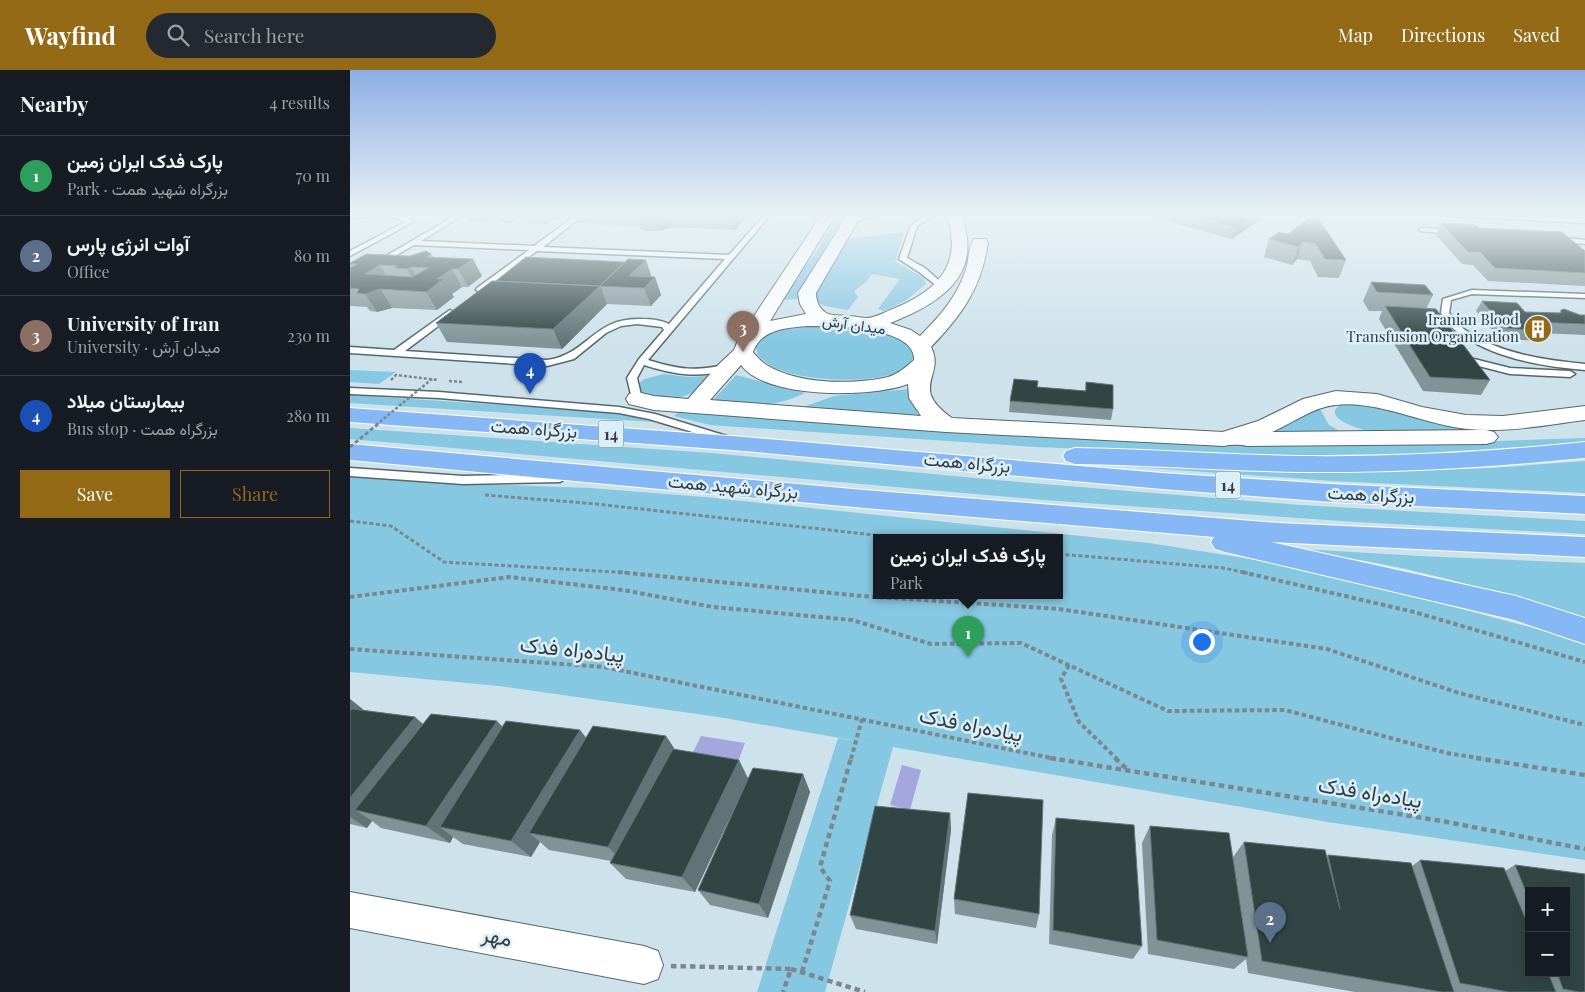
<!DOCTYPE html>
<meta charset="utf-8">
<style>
body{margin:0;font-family:"Playfair Display",Vazirmatn,serif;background:#242831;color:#f1f3f6}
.controls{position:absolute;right:15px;bottom:15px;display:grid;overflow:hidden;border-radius:0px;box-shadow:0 5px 20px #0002}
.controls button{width:45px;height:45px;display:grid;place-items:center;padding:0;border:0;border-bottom:1px solid #363941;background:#171b24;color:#f1f3f6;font:25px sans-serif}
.you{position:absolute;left:851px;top:571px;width:18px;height:18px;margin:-12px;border:4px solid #fff;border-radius:50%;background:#1a73e8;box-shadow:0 0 0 8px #1a73e833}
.badge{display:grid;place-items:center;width:32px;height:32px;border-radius:50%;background:#956a16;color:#fff;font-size:16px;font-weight:700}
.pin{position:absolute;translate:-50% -41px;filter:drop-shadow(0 1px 2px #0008)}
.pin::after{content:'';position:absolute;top:26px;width:18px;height:15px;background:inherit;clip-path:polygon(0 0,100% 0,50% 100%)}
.popup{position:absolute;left:523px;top:464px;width:190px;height:65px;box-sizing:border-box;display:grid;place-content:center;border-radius:0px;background:#171b24;filter:drop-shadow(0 1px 4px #0005);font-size:16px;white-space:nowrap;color:#9ea1a6}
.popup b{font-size:19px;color:#f1f3f6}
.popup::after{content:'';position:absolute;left:50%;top:100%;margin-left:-10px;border:10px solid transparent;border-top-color:#171b24}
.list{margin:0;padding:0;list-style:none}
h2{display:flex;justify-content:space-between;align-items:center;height:65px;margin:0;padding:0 20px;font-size:21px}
h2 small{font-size:16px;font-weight:400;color:#9ea1a6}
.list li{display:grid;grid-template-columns:32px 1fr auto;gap:15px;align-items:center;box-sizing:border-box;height:80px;padding:0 20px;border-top:1px solid #363941}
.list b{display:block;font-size:19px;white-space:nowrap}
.list p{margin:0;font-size:16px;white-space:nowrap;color:#9ea1a6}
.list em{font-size:16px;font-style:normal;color:#9ea1a6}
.actions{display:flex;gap:10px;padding:15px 20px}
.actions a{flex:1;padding:11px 0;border:1px solid #956a16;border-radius:0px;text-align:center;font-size:18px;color:#956a16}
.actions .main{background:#956a16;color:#fff}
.icon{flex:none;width:28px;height:28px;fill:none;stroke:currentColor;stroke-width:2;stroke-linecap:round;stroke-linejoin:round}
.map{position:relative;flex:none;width:1235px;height:922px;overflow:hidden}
header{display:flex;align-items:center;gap:30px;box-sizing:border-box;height:70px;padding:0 25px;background:#956a16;color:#fff}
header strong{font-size:24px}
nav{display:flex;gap:28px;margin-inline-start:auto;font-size:18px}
.search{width:350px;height:45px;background:#242831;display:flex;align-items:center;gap:12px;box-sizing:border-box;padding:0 18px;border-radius:28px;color:#9ea1a6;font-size:19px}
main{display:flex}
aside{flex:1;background:#171b24}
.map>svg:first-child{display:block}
</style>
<header>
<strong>Wayfind</strong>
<div class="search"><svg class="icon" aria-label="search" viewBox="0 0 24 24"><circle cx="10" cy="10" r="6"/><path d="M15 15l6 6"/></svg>Search here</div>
<nav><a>Map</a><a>Directions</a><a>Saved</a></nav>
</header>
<main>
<aside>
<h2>Nearby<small>4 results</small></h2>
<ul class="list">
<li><span class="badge" style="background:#2e9e5b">1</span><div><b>پارک فدک ایران زمین</b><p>Park · بزرگراه شهید همت</p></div><em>70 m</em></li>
<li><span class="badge" style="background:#5c6f8a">2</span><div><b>آوات انرژی پارس</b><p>Office</p></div><em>80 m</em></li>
<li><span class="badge" style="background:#8d6e63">3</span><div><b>University of Iran</b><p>University · میدان آرش</p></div><em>230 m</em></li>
<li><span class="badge" style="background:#1a4fb4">4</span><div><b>بیمارستان میلاد</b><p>Bus stop · بزرگراه همت</p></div><em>280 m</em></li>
</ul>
<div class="actions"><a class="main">Save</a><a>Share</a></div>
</aside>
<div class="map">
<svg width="1235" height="922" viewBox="0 0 1235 922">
<rect width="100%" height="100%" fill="#cee2eb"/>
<path fill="#86c7e1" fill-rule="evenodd" d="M489 144H495L451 218 449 229 428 230 464 185Z
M554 162 545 192 574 208 576 214 555 231 534 241 528 239 550 209 522 204 516 212 504 221 508 227 498 240 475 236 466 232 465 223 499 169Z
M455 254C484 255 553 254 564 286 562 290 559 296 555 298 529 316 455 311 427 299 420 296 414 290 408 286L406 277C419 258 434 258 455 254Z
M0 300 46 302 29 314 0 312Z
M314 304 338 307 357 306 359 309C341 326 331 331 306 327 299 326 293 326 288 321V314L294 309Z
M386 305 455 323C426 337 394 340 364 329Z
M559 319 568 345 450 338 484 326Z
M0 325 241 341 276 345 304 352 0 333Z
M995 332 1010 333 1133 360 1027 363C1016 361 963 348 995 332Z
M969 337 979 355 997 365 897 366Z
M331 340 917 375H1032L1235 368V372L1129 381 1070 384 925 386 685 377 360 355 324 346Z
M0 358 361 383 646 410 950 435 1235 451V464L1006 452 694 430 0 369Z
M1235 391V423L983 411 729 393 1019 402 1142 398Z
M0 407 128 414 240 418 354 427 799 473 901 489 993 507 1235 572V790L978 752 368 647 149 616 0 602ZM527 468H709V526H527Z
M934 478 1070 486 1235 493V549C1168 528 1101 508 1032 494 1000 488 967 483 934 478Z
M488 668 543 677 475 922H407Z"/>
<path fill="#a5a6de" d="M351 666 395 673 388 692 342 684Z
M552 695 571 700 560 740 540 735Z"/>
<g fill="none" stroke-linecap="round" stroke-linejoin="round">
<g stroke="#55676e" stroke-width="3">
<path id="service" d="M0 144H51L63 152 0 186V181L55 152 40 146 0 148Z
M108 144H115L71 171 184 176 228 144H235L193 177 379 185 415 144H421L298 290C330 300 343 301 376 295L381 298 379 300C347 308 326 305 294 295L287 308 292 329 287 332 282 329 277 308 289 289 314 260 312 257 287 254 271 256 256 263 224 289 197 296 0 283V277L44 280 100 240 104 243 103 245 55 281 197 290C239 284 243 247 292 249 301 249 311 250 319 254L375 189 187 181 130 222 126 220 127 218 179 180 64 175 0 212V207Z
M519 144H535L513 149 500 155 497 153 509 146Z
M579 144H587L567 156 557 188 575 198 594 215V219H591L569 202 549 189 561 155Z
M1096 144 1235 149V153L1099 146Z
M1072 158 1103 160 1106 162 1103 164 1070 161 1069 160Z
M1205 167 1235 170V174L1208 171 1204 169Z
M1122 220 1235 224V228L1122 224 1101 230 1099 243C1104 248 1109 256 1115 260 1150 284 1194 290 1235 294V300C1192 296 1145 289 1109 263 1102 259 1096 250 1091 243L1093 229Z
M1120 288 1160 298 1220 301 1225 304 1220 307 1160 304 1117 293V289Z
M0 318 89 322 269 337 305 344 383 368 384 370 379 373 299 349 269 343 89 328 0 324Z
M0 398 113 406 210 404 216 408 210 412 113 414 0 406Z"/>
</g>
<g stroke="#55676e" stroke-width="2">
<path id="minor" d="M0 822 294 876 308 881 313 895 308 909 294 914 0 858Z"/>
</g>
<g stroke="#55676e" stroke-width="2">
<path id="tertiary" d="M986 321 1027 324 1072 337 1116 345 1153 346 1235 336V350C1196 355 1156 363 1117 359 1075 355 1027 330 986 335 963 337 943 353 922 362L1136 360 1144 362 1148 367 1144 372 1136 374 897 376C883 373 879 377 866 374L862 369 866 364 908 351 953 329Z"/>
</g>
<g stroke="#55676e" stroke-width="2">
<path id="secondary" d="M472 144H486L420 251 456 244 450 234 448 223 498 144H512L466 223C466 231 469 238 476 243 481 246 492 245 498 246 504 246 511 248 517 248 525 248 537 241 545 238 589 220 614 192 596 144H610C636 204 590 234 540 253L561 260 570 266C589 247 606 228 615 202 619 192 618 177 624 169H636L638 172C632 217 612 245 581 277 596 306 558 317 602 348L874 362 882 364 886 369 882 374 874 376 596 362 304 340 279 334 276 329 279 324 287 322 304 326 338 329 369 294 384 280 388 270ZM457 256C481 256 566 256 564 290 556 297 548 304 538 307 502 316 426 315 403 282 411 259 436 258 457 256ZM391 295C415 329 522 328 558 314L559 328 571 346 360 330Z"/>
</g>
<g stroke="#fff" stroke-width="2">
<path id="trunk" d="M0 338 394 367 812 403 981 414 1235 426V444L981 432 812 419 394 381 0 352Z
M1235 372V388C1141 397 1047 403 952 402 876 401 801 395 725 394L716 391 713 386 716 381 725 378C801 379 876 385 952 386 1047 387 1141 382 1235 372Z
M0 374 514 420 929 453 1235 467V487L921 472 1166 526 1235 548V574L1164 550 875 482 865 479 861 472 864 467 514 438 0 390Z"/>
</g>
<path stroke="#7a888e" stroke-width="2.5" stroke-dasharray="3 2" stroke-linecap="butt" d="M41 310 46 305 88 310
M99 311 113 312"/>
<path stroke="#7a888e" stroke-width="3" stroke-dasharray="4 2.5" stroke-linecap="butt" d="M135 425 247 434 551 468
M0 451 41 456 94 492 281 503
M709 484 873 498 898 503"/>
<path stroke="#7a888e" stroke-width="4" stroke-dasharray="4.5 3" stroke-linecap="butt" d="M268 502 512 526 709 539 977 579 1109 623 1235 655
M892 502 1064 542 1235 592
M0 527 159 507 273 520 363 537 502 550 581 574 671 573 818 641 935 640 1097 683 1134 689
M0 579 254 597 706 689
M719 595 711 609 729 652 767 689
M501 689 512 649"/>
<path stroke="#7a888e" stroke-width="4.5" stroke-dasharray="5.5 4" stroke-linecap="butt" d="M700 688 1092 751 1235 779
M765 688 778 700
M1126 688 1235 705
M321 896 441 899 433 922
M441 899 515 922
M452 902 480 811 470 797 501 688"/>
<use href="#service" fill="#fff" fill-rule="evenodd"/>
<use href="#minor" fill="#fff" fill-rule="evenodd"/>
<use href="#tertiary" fill="#fff" fill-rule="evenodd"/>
<use href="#secondary" fill="#fff" fill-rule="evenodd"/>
<use href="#trunk" fill="#86b8f6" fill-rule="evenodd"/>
<path stroke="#7a888e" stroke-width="2.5" stroke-dasharray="3 2" stroke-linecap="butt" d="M26 355 82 309"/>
<path stroke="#7a888e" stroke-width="3" stroke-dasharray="4 2.5" stroke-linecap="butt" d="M0 377 28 354"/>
</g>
<path fill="#809498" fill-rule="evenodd" d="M114 144H217L207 151H201L196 154H179L177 150 168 149 161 153H150L148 149 141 148 134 152 120 151 118 147H115Z
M223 144H397L398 145 385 160 323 157 310 161H294L287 156 227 153Z
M791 144H919L882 169Z
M960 147 996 190 989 208 968 207 960 191 947 189 942 195 914 187 919 169 938 164Z
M1091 153 1129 158 1235 181V216L1138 211 1123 195 1112 194 1086 165Z
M81 184 83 187 132 206 118 217H112L102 224 104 227 87 240 42 238 27 242 20 241 17 237 0 236V193Z
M305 207 311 225 301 236 257 234 212 279 97 272 86 253 142 211Z
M1021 212 1083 225 1076 239 1140 310 1131 325 1073 321 1029 249 1032 241H1019L1013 231Z
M1132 231 1175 242 1209 243 1211 240 1230 245H1235V265L1191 263 1186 271 1149 268 1126 241Z
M736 312 763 339 761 350 659 342 660 331 688 317 735 321Z
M0 629 14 640 65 647 73 654 230 660 236 668 316 666 325 680 389 690 398 708 453 704 460 722 418 848 360 835 348 820 389 729 345 822 276 809 260 793 261 791 199 780 190 772 181 787 113 774 103 767 100 773 31 758 22 751 17 758 0 754Z
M600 743 601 760 587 874 506 859 500 845Z
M706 748 792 876 783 889 699 874 702 765Z
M800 756 883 787 894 772 977 786 978 785 1062 796 1070 790 1155 801 1165 795 1235 922H1005L898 903 896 889 884 899 798 884 792 773ZM1179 821 1216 903H1179Z
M604 829 689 844 686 858 605 844Z"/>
<path fill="#607477" d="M130 144H139L141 148 134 152Z
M157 144H165L168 149 161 153Z
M191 144H198L201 151 196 154Z
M204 144H217L207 151Z
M387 144H397L398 145 385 160 383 148Z
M906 144H919L882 169 886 157Z
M320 146 323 157 310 161 307 149Z
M953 172 947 189 942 195 948 177Z
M123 189 132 206 118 217 108 199Z
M296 190 302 208 257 216Z
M30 195 41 213 31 220 42 238 27 242 15 224V204Z
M61 197 71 215 67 217 57 199Z
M102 199 112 217 102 224 104 227 87 240 76 222 87 209Z
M305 207 311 225 301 236 294 218Z
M250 216 257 234 212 279 203 259Z
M0 629 21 646 0 672Z
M65 647 86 666 5 740 22 751 17 758 0 747V728Z
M147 651 166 670 90 757 103 767 100 773 76 756Z
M230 660 245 679 179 763 190 772 181 787 161 771Z
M316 666 328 684 274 793 258 777Z
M389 690 398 709 345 822 332 807Z
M453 704 460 722 418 848 409 834Z
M600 743 601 760 587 874 585 861Z"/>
<path fill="#314545" stroke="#607477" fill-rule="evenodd" d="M269 144H387L383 148 320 146 307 149H290L284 145Z
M835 144H906L886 157Z
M960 147 968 148 996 190 975 189 966 174 953 172 948 177 919 169 929 162 938 164Z
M1091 153 1126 155 1129 158 1212 162 1235 181V203L1145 198 1130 182H1118Z
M76 181 81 184 77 187 123 189 108 199H102L87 209H94L76 222 30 219 15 224 7 223 9 219 0 218V198L7 194H0V193L16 184 60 186ZM30 195 47 196 44 198 57 199 61 197 78 198 62 207 15 204Z
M176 187 275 192 250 216 252 221 250 216 146 211Z
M278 189 296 190 279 206 305 207 294 218 250 216Z
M142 211 250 216 203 259 86 253Z
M1021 212 1075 215 1083 225 1027 222Z
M1132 231 1167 233 1175 242 1211 243V240L1214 239 1230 245H1235V254L1184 252 1193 261 1155 258Z
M1035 236 1086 239 1140 310 1080 307Z
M664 309 688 311 687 317 736 321V312L763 315V339L660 331Z
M2 639 65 647 0 728V641Z
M81 644 147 651 76 756 5 740Z
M156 651 230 660 161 771 90 757Z
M243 656 316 666 258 777 179 763Z
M323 679 389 690 332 807 260 793Z
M403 698 453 704 409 834 348 820Z
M618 723 693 730 689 844 604 829Z
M525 736 600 743 585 861 500 845Z
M706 748 784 755 792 876 703 860Z
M800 756 879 763 898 887 807 870Z
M894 772 975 780 990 839 978 785 1061 793 1104 922H1092L912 891Z
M1070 790 1154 798 1179 857V903H1198L1206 922H1159L1110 913Z
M1165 795 1235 804V922H1229L1213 919 1207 903H1216V821H1179V829Z"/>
<linearGradient id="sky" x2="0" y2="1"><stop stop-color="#8daee4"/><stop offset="0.53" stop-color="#e9f2f6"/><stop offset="1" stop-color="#e9f2f6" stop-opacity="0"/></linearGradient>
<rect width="1235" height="273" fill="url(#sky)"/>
<defs>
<g id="building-disc" transform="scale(1.4375)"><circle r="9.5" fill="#956a16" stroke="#dbeff8"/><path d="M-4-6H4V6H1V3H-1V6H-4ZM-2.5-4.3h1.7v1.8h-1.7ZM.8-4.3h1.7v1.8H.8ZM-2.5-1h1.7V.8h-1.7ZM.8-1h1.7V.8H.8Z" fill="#fff"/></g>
</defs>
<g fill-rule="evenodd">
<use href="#building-disc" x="1188" y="259"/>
</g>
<g text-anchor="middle" stroke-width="5" stroke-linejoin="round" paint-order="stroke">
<g font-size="15" fill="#323a3e" stroke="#dbeff8" text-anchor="end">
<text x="1169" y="255">Iranian Blood<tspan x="1169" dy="17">Transfusion Organization</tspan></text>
</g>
<g font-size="15" fill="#323a3e" stroke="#dbeff8">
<text transform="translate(504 255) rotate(8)" y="5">میدان آرش</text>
</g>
<g fill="#dbeff8" stroke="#657076" stroke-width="1">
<rect x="248.5" y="350.5" width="25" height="27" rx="4"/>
<rect x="865.5" y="401.5" width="25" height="27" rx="4"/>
</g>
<g font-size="16" font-weight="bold" fill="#323a3e">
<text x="261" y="370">14</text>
<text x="878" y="421">14</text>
</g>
<g font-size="18" fill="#323a3e" stroke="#dbeff8">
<text transform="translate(184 359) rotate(4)" y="6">بزرگراه همت</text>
<text transform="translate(617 393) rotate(5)" y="6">بزرگراه همت</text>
<text transform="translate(383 417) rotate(5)" y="6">بزرگراه شهید همت</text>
<text transform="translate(1021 425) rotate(3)" y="6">بزرگراه همت</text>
</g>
<g font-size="21" fill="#323a3e" stroke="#dbeff8">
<text transform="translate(222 580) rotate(6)" y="7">پیاده‌راه فدک</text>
<text transform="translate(621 655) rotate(11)" y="7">پیاده‌راه فدک</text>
<text transform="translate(1020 723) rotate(9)" y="7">پیاده‌راه فدک</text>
<text transform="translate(147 867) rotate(11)" y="7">مهر</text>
</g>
</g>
</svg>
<div class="controls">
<button>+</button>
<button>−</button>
</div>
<div class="you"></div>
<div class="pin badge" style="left:618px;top:587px;background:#2e9e5b">1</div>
<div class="popup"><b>پارک فدک ایران زمین</b>Park</div>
<div class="pin badge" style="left:920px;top:873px;background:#5c6f8a">2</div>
<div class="pin badge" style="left:393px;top:282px;background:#8d6e63">3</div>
<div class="pin badge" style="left:180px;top:324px;background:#1a4fb4">4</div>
</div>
</main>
